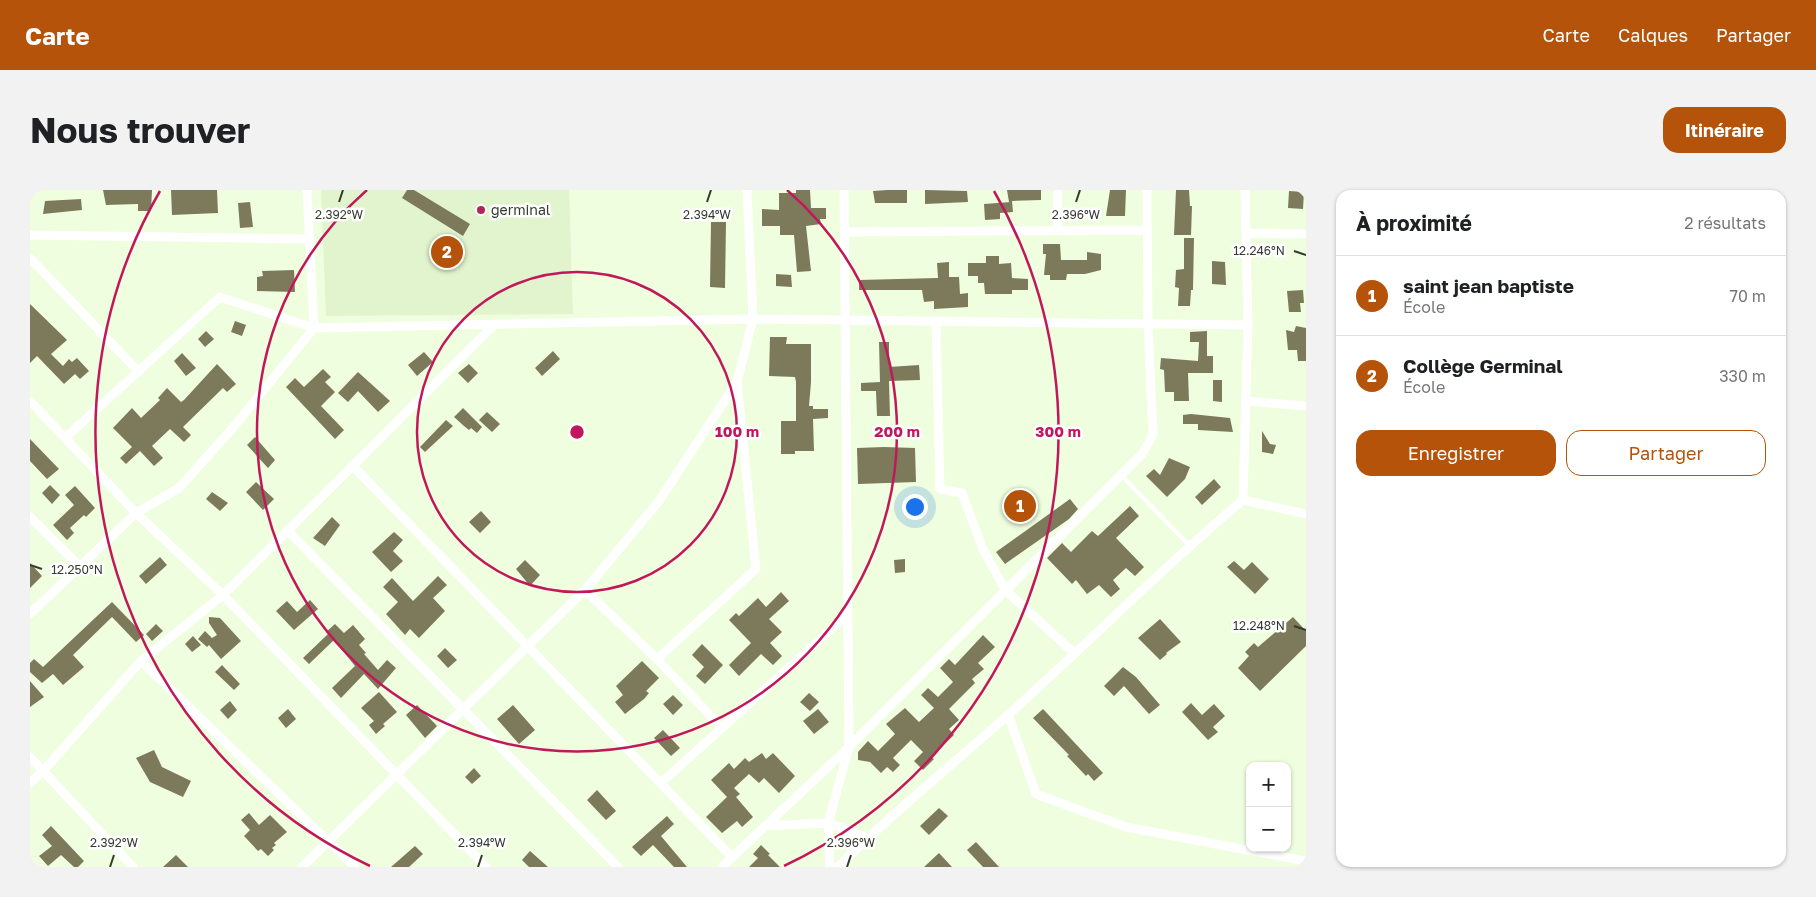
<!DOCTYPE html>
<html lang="fr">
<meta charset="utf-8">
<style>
body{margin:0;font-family:"Golos Text",sans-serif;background:#f2f2f2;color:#202124}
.controls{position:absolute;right:15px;bottom:15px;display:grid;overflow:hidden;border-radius:10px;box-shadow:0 1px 4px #0004}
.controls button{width:45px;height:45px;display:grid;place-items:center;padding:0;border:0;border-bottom:1px solid #e0e0e0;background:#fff;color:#202124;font:25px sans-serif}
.you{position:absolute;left:884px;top:316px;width:18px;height:18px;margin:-12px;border:4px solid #fff;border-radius:50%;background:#1a73e8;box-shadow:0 0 0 8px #1a73e833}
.badge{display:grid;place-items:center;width:32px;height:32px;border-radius:50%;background:#b45309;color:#fff;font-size:16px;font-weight:700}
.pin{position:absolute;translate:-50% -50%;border:2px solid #fff;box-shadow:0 1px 5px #0006}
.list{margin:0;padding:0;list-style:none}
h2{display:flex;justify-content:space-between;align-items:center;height:65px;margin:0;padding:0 20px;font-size:21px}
h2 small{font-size:16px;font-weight:400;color:#757577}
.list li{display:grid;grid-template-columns:32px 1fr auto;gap:15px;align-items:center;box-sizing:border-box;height:80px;padding:0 20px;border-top:1px solid #e0e0e0}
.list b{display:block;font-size:19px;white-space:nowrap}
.list p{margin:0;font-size:16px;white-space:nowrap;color:#757577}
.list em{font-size:16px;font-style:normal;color:#757577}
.actions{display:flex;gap:10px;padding:15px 20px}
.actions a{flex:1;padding:11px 0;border:1px solid #b45309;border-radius:15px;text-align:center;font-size:18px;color:#b45309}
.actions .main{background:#b45309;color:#fff}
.map{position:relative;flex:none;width:1276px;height:677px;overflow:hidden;border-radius:15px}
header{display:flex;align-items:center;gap:30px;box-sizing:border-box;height:70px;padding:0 25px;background:#b45309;color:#fff}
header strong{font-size:24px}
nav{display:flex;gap:28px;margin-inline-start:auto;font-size:18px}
.intro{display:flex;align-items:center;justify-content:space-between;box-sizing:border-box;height:120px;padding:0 30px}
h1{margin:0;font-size:35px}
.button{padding:12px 22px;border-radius:15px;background:#b45309;color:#fff;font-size:18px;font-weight:700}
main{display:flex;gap:30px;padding:0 30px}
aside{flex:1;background:#fff;border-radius:15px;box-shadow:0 1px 4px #0004}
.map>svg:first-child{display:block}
</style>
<header>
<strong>Carte</strong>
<nav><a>Carte</a><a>Calques</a><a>Partager</a></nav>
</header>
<div class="intro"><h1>Nous trouver</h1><a class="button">Itinéraire</a></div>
<main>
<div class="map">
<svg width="1276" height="677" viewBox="0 0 1276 677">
<rect width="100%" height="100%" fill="#eefede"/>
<path fill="#e2f4cd" d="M291 0H539L543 124 296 126Z"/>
<path fill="#7d7a5b" d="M73 0H122L121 21H108V14L76 15Z
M141 0H187L188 23 142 25Z
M377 0H384L440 34 433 46 372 8Z
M766 0H780L781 18H796V29H790L791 34 776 36 781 81 767 82 764 45H750V36H732V19L749 20V3H766Z
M857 0H877V13H845L843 1Z
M895 0 937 1 938 12 895 14Z
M977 0H1011V10L982 11 983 22 970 23V29L955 30 954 14 981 12H979Z
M1080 0H1096L1095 26H1076Z
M1146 0H1159L1160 16H1162L1161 45H1144Z
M1259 1 1274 2 1273 19 1258 18Z
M51 9 52 20 13 24 15 11Z
M220 12 223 37 210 38 208 13Z
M681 32H696L695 98 680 97Z
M1154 48H1164L1163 100H1161L1160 116H1148L1149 98 1145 97 1146 80 1154 79Z
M1013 54H1030L1031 70H1057V62L1071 64V80L1055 84H1037L1036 90H1020V85H1014L1016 64H1013Z
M956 66H969V74L981 73 982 88 998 89V100H982V104H955L954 93H948V86H938V73H956Z
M1182 71 1195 72 1196 95 1182 94Z
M919 72V87H929L930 104 938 103V117L904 119V111L894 112 892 100H829V90L908 88 907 73Z
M264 80 265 102 227 101V87L233 86 232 81Z
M746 84 761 85 762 97 746 96Z
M1273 100 1274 113H1270L1271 122H1259L1257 101Z
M0 114 37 150 21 164 33 176 39 169 42 172 47 168 59 181 50 189 45 184 34 194 7 166 0 173Z
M205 131 216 135 212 146 201 142Z
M1266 136 1276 138V171H1268L1267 160H1258L1256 140 1264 142Z
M176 141 184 149 175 157 168 149Z
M1177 141V166H1183V183H1158L1159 211H1144V202H1135L1134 180 1130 179 1131 168 1168 171 1169 152H1160V142Z
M740 147H757L756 154H781V192L779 216H783V219H798V228L783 229 784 261H765V264H751V231H766V192L765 187 739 186Z
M849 152H859V177L889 175 890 190 859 191 860 226H847L846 201H831V193L850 192Z
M523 161 530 169 512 186 505 178Z
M394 162 403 172 387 186 378 175Z
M152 163 166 178 156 186 144 171Z
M187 174 206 194 197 202 193 198 153 237 161 245 154 252 140 239 122 256 133 268 124 276 110 261 96 274 90 268 102 257 83 238 102 218 111 228 130 210 128 208 137 198 151 212 154 210Z
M439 174 448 183 438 193 428 183Z
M293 179 301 187 295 192 305 202 291 216 314 240 305 249 256 197 265 188 274 197Z
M328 182 360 211 348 222 328 201 318 212 308 203Z
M1183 190H1192V212L1183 211Z
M433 218 452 237 447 243 441 238 439 240 434 236 424 227Z
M457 222 470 234 462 242 449 230Z
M1161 224 1200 228 1203 242 1168 240V234H1153V225Z
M416 230 423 236 395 262 390 257Z
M1232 241 1240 254 1246 255 1243 264 1232 262Z
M225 247 245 270 238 278 217 255Z
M0 249 29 279 17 289 0 271Z
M854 257 885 258 886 292 828 294 827 258Z
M1139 268 1160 277 1155 289 1137 307 1116 286 1124 279 1130 285Z
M1184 289 1191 297 1172 315 1165 307Z
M226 292 244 309 233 320 216 302Z
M20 295 30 305 22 314 12 303Z
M45 296 65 318 56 327 54 325 40 338 44 343 37 350 23 335 44 315 35 305Z
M182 302 198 313 190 321 176 309Z
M1040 309 1048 319 1039 329 975 374 966 362Z
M1100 316 1109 326 1086 348 1114 377 1105 386 1096 378 1083 390 1090 399 1081 407 1069 395 1057 404 1046 390 1042 394 1017 368 1032 353 1041 362 1062 341 1068 346Z
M451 321 461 332 450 343 439 332Z
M302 327 310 335 295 356 283 348Z
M364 342 373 350 363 361 373 371 361 382 342 362Z
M130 367 137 375 116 394 109 386Z
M875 369V382L865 383 864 370Z
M495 370 510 385 500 396 486 379Z
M1204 371 1214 380 1222 372 1239 389 1225 404 1197 377Z
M0 373 12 386 0 398Z
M408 386 417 395 403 408 415 421 389 448 380 439 375 445 356 424 368 412 353 397 362 388 383 411Z
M751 402 759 411 739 429 752 442 740 453 752 466 743 475 731 464 709 486 699 475 721 453 699 430 706 423 709 426 728 408 736 417Z
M280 410 288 419 264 440 246 421 257 411 267 422Z
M82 412 114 445 106 452 82 427 43 465 54 477 33 495 23 484 12 493 0 482V473L4 469 13 477Z
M179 427 190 428 211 451 191 469 179 455 177 457 168 449 175 441 182 448 187 445 179 433Z
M1263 427 1276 441V456L1230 501 1208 478 1219 466 1215 462 1224 453 1228 457Z
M1130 429 1151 452 1136 463 1137 464 1130 470 1108 448Z
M126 434 133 441 122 451 116 444Z
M305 434 314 443 323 435 335 449 329 455 336 463 334 464 348 480 357 470 366 478 348 499 334 484 311 508 302 498 325 476 304 450 279 474 273 468 298 444 296 442Z
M953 445 965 457 948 473 954 479 942 489 945 493 919 519 929 530 919 539 924 545 901 567 904 569 893 580 884 571 893 562 881 550 863 568 870 575 863 582 857 577 851 583 840 572 828 570V562L838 551 848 561 865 544 856 534 875 518 889 532 904 518 891 505 898 498 908 507 923 492 910 478 919 469 925 475Z
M163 446 171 455 162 462 155 454Z
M672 454 693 475 675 494 666 486 674 477 662 465Z
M415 458 427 470 418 478 407 466Z
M612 471 629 488 616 501 619 503 614 509 595 524 585 512 593 505 586 496Z
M192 475 210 494 204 500 185 482Z
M1093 477 1106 487 1130 515 1119 524 1094 496 1084 506 1074 496Z
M0 491 14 507 0 517Z
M349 502 367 522 353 534 355 536 346 544 339 535 344 531 331 518Z
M779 503 789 512 780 521 770 512Z
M643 505 653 515 643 525 633 514Z
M200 511 207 520 198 529 190 520Z
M1161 513 1172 525 1184 514 1195 526 1183 537 1188 542 1178 550 1152 522Z
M387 515 407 536 395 548 376 525Z
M483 515 505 540 489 554 467 529Z
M258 519 266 529 256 538 248 528Z
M788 519 799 532 784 544 773 531Z
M1013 519 1073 583 1064 591 1058 584 1056 586 1037 566 1039 565 1003 528Z
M633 540 650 558 641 566 624 548Z
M124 560 132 577 161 591 153 607 120 592 106 568Z
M732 563 736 569 743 563 765 586 749 603 734 588 729 593 719 584 704 598 710 604 706 607 723 627 712 637 707 631 692 643 676 627 697 607 681 590 699 573 704 579 715 568 719 572Z
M444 578 451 586 442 594 435 587Z
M567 600 586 621 576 630 557 610Z
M909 618 918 626 899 645 890 636Z
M219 623 229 635 240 625 257 642 244 653 246 655 242 658 244 660 238 666 231 659 228 661 214 646 220 640 211 630Z
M637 626 644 634 631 646 657 677H644L623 655 611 666 602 657Z
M21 636 54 671 48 677H44L31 665 18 676 9 666 22 656 12 645Z
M946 652 969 677H953L937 660Z
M731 655 740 664 738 665 750 677H719L728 668 723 664Z
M385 656 393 664 379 677H361Z
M500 661 518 677H499L492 670Z
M909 663 922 677H894Z
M146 665 158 677H133Z"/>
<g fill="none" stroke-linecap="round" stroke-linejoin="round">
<path stroke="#fff" stroke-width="4.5" d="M1092 286 1159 355"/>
<path stroke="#fff" stroke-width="9" d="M1027 40 1028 0
M815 42 1117 40
M1216 43 1276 44
M0 45 279 49
M0 68 109 182
M906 132 910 299 932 303 952 357 975 400 1044 463
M0 211 106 323 193 405 456 677
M1217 211 1276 216
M35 248 190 107 284 138 723 129 1218 135
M322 275 702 667
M1213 310 1276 324
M0 327 50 377
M258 341 588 677
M555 400 627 469 691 537
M0 424 106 323 149 298 201 240 284 138 277 0
M627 469 726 379 707 192 723 129 717 0
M111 471 325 677
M978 524 1006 604 1096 637 1276 671
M0 567 103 677
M0 593 13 581 111 471 193 405 464 135
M631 593 818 424
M734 636 798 633 837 648
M272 677 555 400 629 311 707 192
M692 677 819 557 1112 264 1123 245 1118 135 1117 0
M800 677 798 633 819 557 814 0
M808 677C862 623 921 576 978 525 1057 454 1132 378 1213 310L1218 135 1215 0"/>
</g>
<path fill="none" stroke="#343a2e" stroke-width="2" d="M309 12 313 0M677 12 681 0M1046 12 1050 0M1264 61 1276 65M0 375 12 379M1264 436 1276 440M80 677 84 665M448 677 452 665M817 677 821 665"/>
<g fill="none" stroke="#c2185b" stroke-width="2.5">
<circle cx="547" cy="242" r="160"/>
<path d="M757 0A320 320 0 1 1 337 0"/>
<path d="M340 676A481 481 0 0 1 130 1M964 1A481 481 0 0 1 754 676"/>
</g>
<circle fill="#b22458" stroke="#fff" stroke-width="2" cx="451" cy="20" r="5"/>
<g text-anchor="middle" stroke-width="5" stroke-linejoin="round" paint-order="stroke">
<g font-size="14" fill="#343a2e" stroke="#fff" text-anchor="start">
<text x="461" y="25">germinal</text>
</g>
</g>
<g font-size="12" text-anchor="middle" fill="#343a2e" stroke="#fff" stroke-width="5" stroke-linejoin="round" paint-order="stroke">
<text x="309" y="29">2.392°W</text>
<text x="677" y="29">2.394°W</text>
<text x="1046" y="29">2.396°W</text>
<text x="1229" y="65">12.246°N</text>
<text x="47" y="384">12.250°N</text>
<text x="1229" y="440">12.248°N</text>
<text x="84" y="657">2.392°W</text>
<text x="452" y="657">2.394°W</text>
<text x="821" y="657">2.396°W</text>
</g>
<circle cx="547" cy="242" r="8" fill="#c2185b" stroke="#fff" stroke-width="2.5"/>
<g font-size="15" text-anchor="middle" font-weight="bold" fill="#c2185b" stroke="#fff" stroke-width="5" stroke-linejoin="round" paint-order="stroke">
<text x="707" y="247">100 m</text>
<text x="867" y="247">200 m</text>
<text x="1028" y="247">300 m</text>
</g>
</svg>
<div class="controls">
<button>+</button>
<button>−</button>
</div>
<div class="you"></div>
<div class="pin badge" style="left:990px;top:316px">1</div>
<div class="pin badge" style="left:417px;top:62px">2</div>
</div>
<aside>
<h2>À proximité<small>2 résultats</small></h2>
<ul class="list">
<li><span class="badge">1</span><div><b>saint jean baptiste</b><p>École</p></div><em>70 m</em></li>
<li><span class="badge">2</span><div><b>Collège Germinal</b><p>École</p></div><em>330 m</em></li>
</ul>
<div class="actions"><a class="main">Enregistrer</a><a>Partager</a></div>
</aside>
</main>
